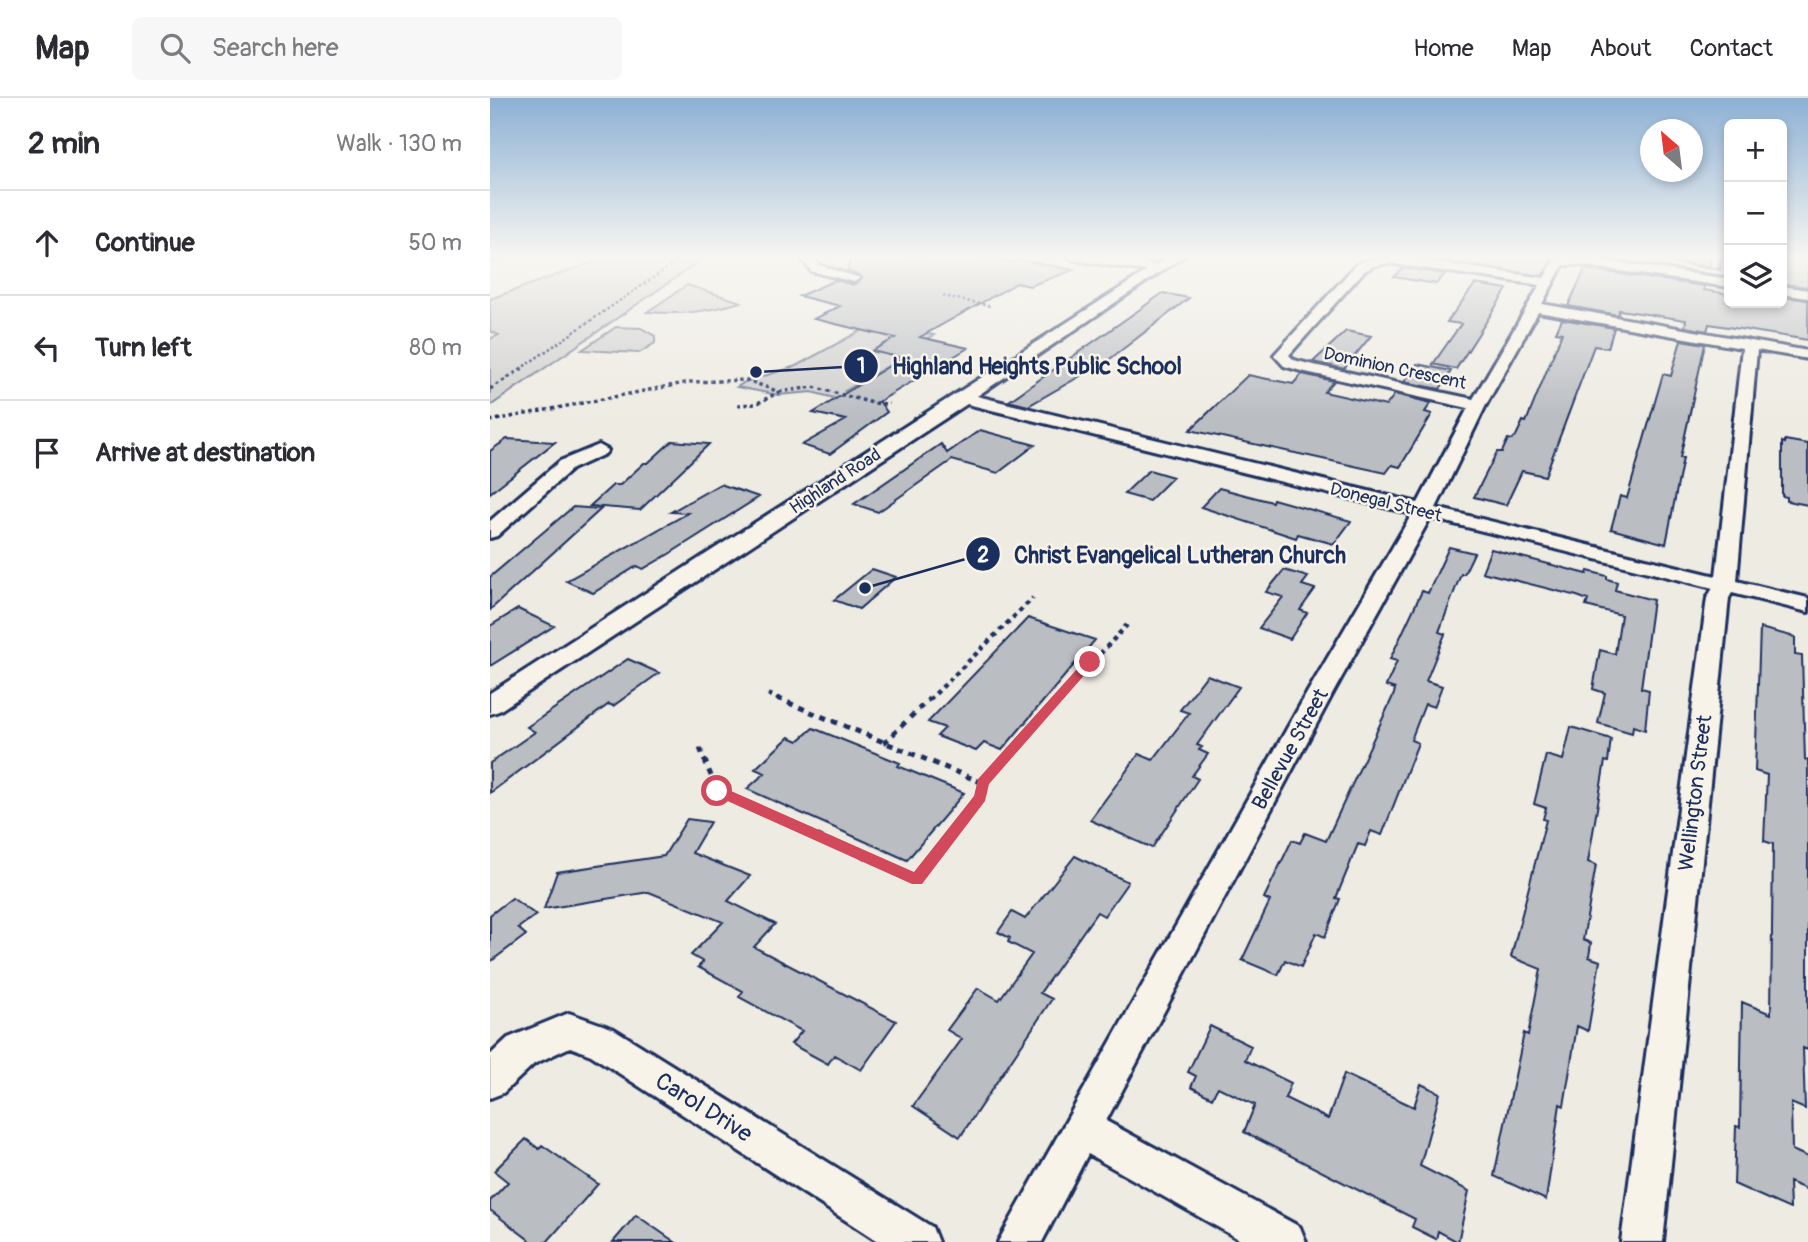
<!DOCTYPE html>
<meta charset="utf-8">
<style>
body{margin:0;font-family:Pangolin,sans-serif;background:#f7f7f7;color:#2b2b33}
.controls{position:absolute;right:21px;top:21px;display:grid;overflow:hidden;border-radius:10px;box-shadow:0 4px 10px #0003}
.controls button{width:63px;height:63px;display:grid;place-items:center;padding:0;border:0;border-bottom:2px solid #e1e1e2;background:#fff;color:#2b2b33;font:35px sans-serif}
.compass{position:absolute;left:1150px;top:21px;width:63px;height:63px;border-radius:50%;background:#fff;box-shadow:0 4px 10px #0003;rotate:332deg}
.stop{position:absolute;width:21px;height:21px;margin:-16px;border:5px solid #d1495b;border-radius:50%;background:#fff}
.stop.end{background:#d1495b;border-color:#fff;box-shadow:0 2px 7px #0008}
.list{margin:0;padding:0;list-style:none}
h2{display:flex;justify-content:space-between;align-items:center;height:91px;margin:0;padding:0 28px;font-size:30px}
h2 small{font-size:23px;font-weight:400;color:#7c7c81}
.list li{display:grid;grid-template-columns:46px 1fr auto;gap:21px;align-items:center;box-sizing:border-box;height:105px;padding:0 28px;border-top:2px solid #e1e1e2}
.list b{display:block;font-size:26px;white-space:nowrap}
.list em{font-size:23px;font-style:normal;color:#7c7c81}
.icon{flex:none;width:38px;height:38px;fill:none;stroke:currentColor;stroke-width:2;stroke-linecap:round;stroke-linejoin:round}
.map{position:relative;flex:none;width:1318px;height:1144px;overflow:hidden}
header{display:flex;align-items:center;gap:42px;box-sizing:border-box;height:98px;padding:0 35px;background:#fff;border-bottom:2px solid #e1e1e2}
header strong{font-size:33px}
nav{display:flex;gap:38px;margin-inline-start:auto;font-size:24px}
.search{width:490px;height:63px;background:#f7f7f7;display:flex;align-items:center;gap:18px;box-sizing:border-box;padding:0 24px;border-radius:10px;color:#7c7c81;font-size:26px}
main{display:flex}
aside{flex:1;background:#fff}
.map>svg:first-child{display:block}
</style>
<header>
<strong>Map</strong>
<div class="search"><svg class="icon" aria-label="search" viewBox="0 0 24 24"><circle cx="10" cy="10" r="6"/><path d="M15 15l6 6"/></svg>Search here</div>
<nav><a>Home</a><a>Map</a><a>About</a><a>Contact</a></nav>
</header>
<main>
<aside>
<h2>2 min<small>Walk · 130 m</small></h2>
<ul class="list">
<li><svg class="icon" aria-label="ahead" viewBox="0 0 24 24"><path d="M12 20V5M6 11l6-6 6 6"/></svg><div><b>Continue</b></div><em>50 m</em></li>
<li><svg class="icon" aria-label="left" viewBox="0 0 24 24"><path d="M17 20v-9H6M10 6l-5 5 5 5"/></svg><div><b>Turn left</b></div><em>80 m</em></li>
<li><svg class="icon" aria-label="arrive" viewBox="0 0 24 24"><path d="M6 21V4h12l-3 4 3 4H6"/></svg><div><b>Arrive at destination</b></div></li>
</ul>
</aside>
<div class="map">
<svg width="1318" height="1144" viewBox="0 0 1318 1144">
<rect width="100%" height="100%" fill="#eeebe2"/>
<filter id="ink" filterUnits="userSpaceOnUse"><feTurbulence type="fractalNoise" baseFrequency=".0143" numOctaves="2"/><feDisplacementMap in="SourceGraphic" scale="14" xChannelSelector="R" yChannelSelector="G"/><feConvolveMatrix kernelMatrix="1 2 1 2 8 2 1 2 1" color-interpolation-filters="sRGB"/></filter>
<g filter="url(#ink)">
<path fill="#cfcfcf" stroke="#757f96" stroke-width="2" d="M120 158H217L0 308V241L9 237 0 233V201Z
M975 158H1064L1052 178 1043 179 968 168Z
M197 187 251 204C216 214 193 217 157 214Z
M401 226 444 237 433 243 410 238 383 252 412 260 355 293 387 302 377 309 322 294 288 297 247 289 255 284 306 268 372 232 384 235Z
M126 229 151 230 165 238V245L149 255 92 252Z"/>
<path fill="#babdc2" stroke="#1b2f5e" stroke-width="2" d="M361 158H485L522 164 527 161 583 172 540 188 527 185 430 239 478 250 385 306 389 303 397 314 340 356 312 347 356 322 323 315 412 260 382 253 405 240 324 221 350 208 309 198 346 182 363 187 371 182V178L357 173Z
M1144 158H1221L1219 169Z
M1292 158H1318V189L1292 186Z
M913 170 955 176 946 186 904 179Z
M1095 171 1214 188V192L1239 196V205H1292V199L1318 202V242L1219 226 1217 233 1195 229 1196 222 1129 212 1128 217 1078 208Z
M985 186 1017 191 966 271 943 266 971 226 957 224Z
M673 195 699 200 620 261 538 308 519 303Z
M1072 221 1124 230 1118 250 1104 248 1055 378 1032 373 1016 407 984 399 1007 354H1012L1018 341 1022 342 1026 338 1033 323 1036 324 1072 235 1066 234Z
M856 233 881 238 854 271 823 264Z
M1191 242 1215 246 1190 360H1193L1176 446 1121 431 1130 398 1137 400 1173 276 1181 278Z
M927 266 961 273 950 291 914 284Z
M812 276 844 283 834 294 896 308 905 296 941 305 935 314 942 316 910 369 902 367 896 375 700 332 758 277 803 286Z
M490 332 545 347 508 375 462 362 388 414 364 406 451 346 457 355Z
M17 341 65 344 0 395V353Z
M1295 342 1318 346V407L1297 403V399L1292 398V344L1295 345Z
M182 343 219 346 150 412 100 408 123 387H130L154 365H158Z
M659 372 683 379 659 403 634 396Z
M230 386 269 399 179 456 153 471 147 468 103 495 76 483 198 415 181 414Z
M729 390 782 404 783 401 861 423 844 446 808 436 806 440 711 409Z
M83 409 111 411 0 512V479Z
M959 449 984 455 974 476H971L949 534 955 536 936 583 952 588 944 609 935 606 921 642 928 645 892 737 881 733 875 748 868 746 846 800 850 801 835 839 826 835 811 869 795 862 788 877 752 862 780 803 774 800 802 742 810 745 815 735 836 743 904 596 905 591 896 588 907 563 900 561 932 493 938 495Z
M1001 451 1097 476 1098 473 1117 478V481L1127 484 1125 492 1163 502 1151 590 1159 592 1155 632 1143 628 1142 635 1108 625 1115 595 1103 591 1110 552 1125 556 1131 517 1096 508 1098 502 1087 498 992 474Z
M382 471 406 479 369 511 344 502Z
M794 472 818 479 812 487 825 491 810 512 817 515 800 541 769 530 793 499 776 494Z
M28 511 64 528 0 568V528Z
M538 520 605 542 512 652 494 645 486 653 447 638 455 630 438 624Z
M1270 530 1305 539V557L1312 558 1315 662H1318V952L1313 950 1315 1011 1301 1005 1302 1052 1318 1059V1092L1299 1084 1300 1111 1244 1086 1246 1028 1250 1029 1252 904 1281 916 1283 746 1274 743 1277 677 1265 673Z
M138 561 169 575 123 608 119 606 0 695V665L45 634 37 629Z
M717 577 749 589 707 647 712 649 709 652 718 656 702 678 708 681 662 750 600 722 649 656 663 662 699 615 690 612Z
M1081 629 1121 641 1118 664 1115 663 1098 764 1106 767 1093 842 1101 845 1099 859 1110 863 1098 933 1087 928 1074 1008 1070 1006 1056 1102 1004 1078 1034 935 1038 937 1051 871 1021 859 1056 722 1053 721 1056 710 1044 706 1056 657 1073 662Z
M323 630 410 665 408 668 474 695 417 762 257 691 275 675 265 671 299 639 308 643Z
M197 721 220 724 202 755 260 778 238 803 285 826 264 849 406 923 371 972 344 957 338 966 301 946 312 933 249 899 253 893 208 869 213 864 201 857 233 824 159 794 54 811 67 774 174 758Z
M585 758 638 784 614 818 607 814 550 895 562 901 470 1039 423 1008 472 941 457 932 488 890 509 902 542 856 518 844 520 840 508 834 522 814 535 821Z
M22 800 46 817 28 830 36 837 0 864V817Z
M720 928 761 948 755 962 801 985 795 1000 838 1021 854 976 924 1009 931 986 950 995 930 1068 979 1093 968 1144 948 1133 946 1141 922 1129 925 1121 754 1034 765 1007 728 989 722 1000 701 989 706 978 698 974Z
M36 1041 49 1051 52 1047 108 1086 57 1144H42L0 1112V1103L18 1084 4 1073Z
M146 1117 185 1144H123Z"/>
<g fill="none" stroke-linecap="round" stroke-linejoin="round">
<g stroke="#1b2f5e" stroke-width="6">
<path id="service" d="M1111 158H1126L1231 173 1232 158H1238L1237 175 1234 177Z"/>
</g>
<g stroke="#1b2f5e" stroke-width="6">
<path id="minor" d="M0 158H11L0 163Z
M316 158H329L326 162 329 167 370 180 364 184 321 173 313 162Z
M578 158H607L666 167 680 158H694L487 298 928 405 978 310 811 273 794 268 784 257 865 168 875 162 902 158 1054 180 1065 161 1089 159 1239 181V189L1089 167H1073L1052 206 1318 253V261L1267 252 1247 483 1318 500V514L1242 495 1239 500 1173 1144H1131L1217 500 1223 490 940 420 843 595 616 1023 810 1129 816 1144H754L598 1056 552 1144H508L817 595 922 416 477 306 9 613 0 616V595L657 173 584 162ZM898 165 1050 187 983 301 819 266 804 262 799 257 873 174 883 168ZM1048 214 1252 250 1226 478 946 410 996 307Z
M1292 188 1318 192V200L1292 196Z
M109 347 118 352 115 356 82 371 7 438 0 440V423L70 363Z
M79 915 124 931 442 1129 448 1144H389L101 957 80 949 44 966 13 995 0 1000V957L18 940Z"/>
</g>
<path stroke="#1b2f5e" stroke-width="2.5" stroke-dasharray="2.5 2.5" stroke-linecap="butt" d="M453 198 500 208
M30 271 195 158"/>
<path stroke="#1b2f5e" stroke-width="3.5" stroke-dasharray="3.5 3.5" stroke-linecap="butt" d="M0 291 33 270
M289 294 323 289 383 305 399 306
M0 323 200 284 257 282 289 294 266 306 246 307"/>
<path stroke="#1b2f5e" stroke-width="4.5" stroke-dasharray="4.5 4.5" stroke-linecap="butt" d="M278 596 291 602
M439 602 543 500
M567 602 637 527"/>
<path stroke="#1b2f5e" stroke-width="5" stroke-dasharray="6 6" stroke-linecap="butt" d="M287 600 493 685 568 600
M394 645 440 600
M210 650 227 693 427 782 491 699 493 685"/>
<use href="#service" fill="#f7f3e8" fill-rule="evenodd"/>
<use href="#minor" fill="#f7f3e8" fill-rule="evenodd"/>
</g>
</g>
<linearGradient id="sky" x2="0" y2="1"><stop stop-color="#8db0d4"/><stop offset="0.5" stop-color="#f7f6f2"/><stop offset="1" stop-color="#f7f6f2" stop-opacity="0"/></linearGradient>
<rect width="1318" height="318" fill="url(#sky)"/>
<path fill="#d1495b" d="M600 560 605 564 604 566 499 686 495 703 432 786H422L222 696 220 693 227 688 232 689 424 774 484 698 488 681 596 561Z"/>
<g text-anchor="middle" stroke-width="5" stroke-linejoin="round" paint-order="stroke">
<g font-size="18" fill="#1b2f5e" stroke="#f7f3e8">
<text transform="translate(905 270) rotate(12)" y="6">Dominion Crescent</text>
<text transform="translate(345 383) rotate(-33)" y="6">Highland Road</text>
<text transform="translate(896 404) rotate(14)" y="6">Donegal Street</text>
</g>
<g font-size="21" fill="#1b2f5e" stroke="#f7f3e8">
<text transform="translate(800 651) rotate(-61)" y="7">Bellevue Street</text>
<text transform="translate(1205 695) rotate(-83)" y="7">Wellington Street</text>
</g>
<g font-size="24" fill="#1b2f5e" stroke="#f7f3e8">
<text transform="translate(214 1009) rotate(32)" y="8">Carol Drive</text>
</g>
</g>
<path fill="none" stroke="#1b2f5e" stroke-width="2.5" d="M266 274L371 268M375 490L493 456"/>
<g fill="#1b2f5e" stroke="#f7f3e8" stroke-width="2.5">
<circle cx="266" cy="274" r="7"/>
<circle cx="375" cy="490" r="7"/>
<circle cx="371" cy="268" r="18"/>
<circle cx="493" cy="456" r="18"/>
</g>
<g font-size="21" text-anchor="middle" font-weight="bold" fill="#fff">
<text x="371" y="275">1</text>
<text x="493" y="464">2</text>
</g>
<g font-size="23" text-anchor="middle" font-weight="bold" fill="#1b2f5e" stroke="#f7f3e8" stroke-width="5" stroke-linejoin="round" paint-order="stroke">
<text x="547" y="276">Highland Heights Public School</text>
<text x="690" y="465">Christ Evangelical Lutheran Church</text>
</g>
</svg>
<div class="controls">
<button>+</button>
<button>−</button>
<button><svg class="icon" aria-label="layers" viewBox="0 0 24 24"><path d="M12 4l9 5-9 5-9-5zM3 14l9 5 9-5"/></svg></button>
</div>
<svg class="compass" viewBox="-18 -18 36 36"><path d="M0-13l5 13h-10z" fill="#e53935"/><path d="M0 13l5-13h-10z" fill="#7c7c81"/></svg>
<div class="stop" style="left:227px;top:693px"></div>
<div class="stop end" style="left:600px;top:564px"></div>
</div>
</main>
